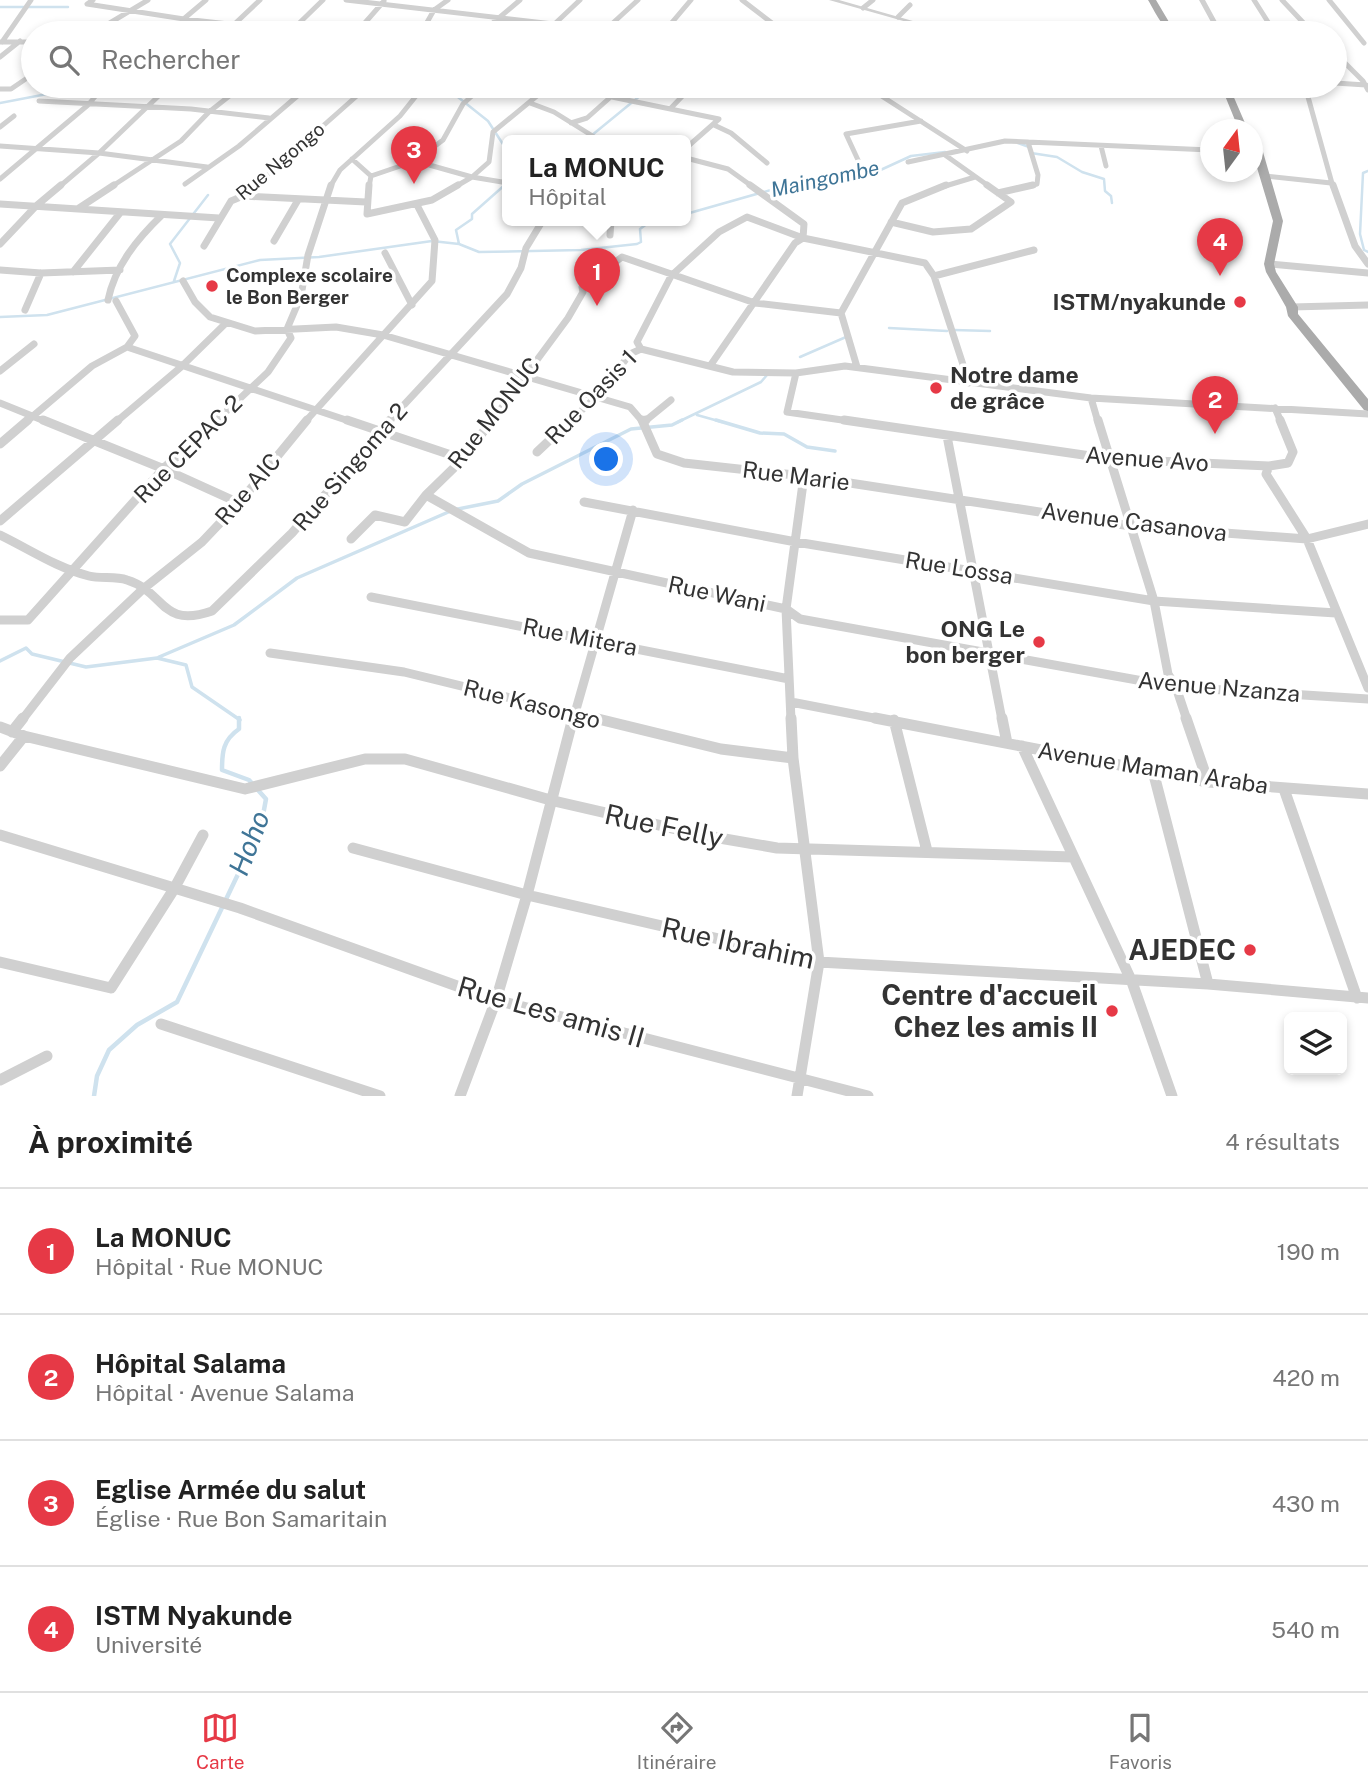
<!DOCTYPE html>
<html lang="fr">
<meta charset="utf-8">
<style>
body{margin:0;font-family:"Public Sans",sans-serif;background:#f6f6f6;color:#222}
.controls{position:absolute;right:21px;bottom:21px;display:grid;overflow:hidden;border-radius:10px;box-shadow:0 4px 10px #0003}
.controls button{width:63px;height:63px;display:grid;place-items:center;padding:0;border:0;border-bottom:2px solid #e0e0e0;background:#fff;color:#222;font:35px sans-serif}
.compass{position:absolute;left:1200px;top:119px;width:63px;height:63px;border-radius:50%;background:#fff;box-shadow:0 4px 10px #0003;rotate:15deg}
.you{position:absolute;left:607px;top:460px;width:24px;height:24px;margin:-18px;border:5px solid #fff;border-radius:50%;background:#1a73e8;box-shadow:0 0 0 10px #1a73e833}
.badge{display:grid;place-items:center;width:46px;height:46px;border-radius:50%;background:#e63946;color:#fff;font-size:23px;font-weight:700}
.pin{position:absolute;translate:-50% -58px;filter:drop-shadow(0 2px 4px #0008)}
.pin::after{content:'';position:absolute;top:37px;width:24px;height:21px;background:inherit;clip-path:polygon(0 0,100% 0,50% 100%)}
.popup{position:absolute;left:502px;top:135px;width:189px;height:91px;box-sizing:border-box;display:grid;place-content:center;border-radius:10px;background:#fff;filter:drop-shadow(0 2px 5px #0005);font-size:23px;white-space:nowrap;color:#767676}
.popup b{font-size:26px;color:#222}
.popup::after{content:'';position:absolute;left:50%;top:100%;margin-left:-14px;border:14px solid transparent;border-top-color:#fff}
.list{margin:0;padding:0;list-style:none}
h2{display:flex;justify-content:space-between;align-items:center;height:91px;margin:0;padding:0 28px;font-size:30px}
h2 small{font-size:23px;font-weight:400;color:#767676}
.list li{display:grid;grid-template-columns:46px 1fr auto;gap:21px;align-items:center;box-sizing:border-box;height:126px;padding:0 28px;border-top:2px solid #e0e0e0}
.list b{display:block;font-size:26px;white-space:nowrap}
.list p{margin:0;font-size:23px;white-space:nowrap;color:#767676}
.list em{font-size:23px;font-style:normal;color:#767676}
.icon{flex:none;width:38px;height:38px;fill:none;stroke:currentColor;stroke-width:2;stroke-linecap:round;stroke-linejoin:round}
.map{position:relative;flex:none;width:1368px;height:1096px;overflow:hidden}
.search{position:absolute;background:#fff;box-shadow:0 4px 10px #0003;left:21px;right:21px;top:21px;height:77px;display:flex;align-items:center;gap:18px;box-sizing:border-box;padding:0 24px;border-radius:38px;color:#767676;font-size:26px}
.sheet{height:595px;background:#fff}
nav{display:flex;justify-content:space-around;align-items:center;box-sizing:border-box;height:98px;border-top:2px solid #e0e0e0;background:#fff;font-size:19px;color:#767676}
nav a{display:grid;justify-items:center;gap:4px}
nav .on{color:#e63946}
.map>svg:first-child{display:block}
</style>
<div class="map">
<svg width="1368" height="1096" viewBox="0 0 1368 1096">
<rect width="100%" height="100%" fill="#fff"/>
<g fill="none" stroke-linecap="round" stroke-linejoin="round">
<path stroke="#cfe2ee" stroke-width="2.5" d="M0 7H68
M699 33 703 25
M444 86 488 121 508 152
M0 103 89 86
M586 140 652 86
M1018 143 1029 147 1031 153 1057 157 1082 172 1104 179 1105 191 1111 196 1112 203
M1368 171 1363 173 1360 234 1364 250 1368 252
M686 214 799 182 874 173 911 156 945 152
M459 244 456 230 472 219V214L507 183
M174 281 180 263 170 244 208 195
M0 317 47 315 260 260 319 257 432 241 459 244 479 252 581 250 637 244 641 242 640 229 648 223 662 220
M889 328 947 331
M954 330 990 331
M800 357 846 337
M697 415 722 422
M678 422 761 382 767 375"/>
<path stroke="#cfe2ee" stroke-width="3.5" d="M716 420 760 433 784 434 807 447 835 451
M159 657 234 625 297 578 453 510 498 501 522 484 631 429 672 425 682 420
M0 661 26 648 32 654 86 667 157 658 186 665 192 687 240 720"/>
<path stroke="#cfe2ee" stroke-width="4.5" d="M94 1096 97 1076 109 1050 137 1025 177 1002 261 826 266 799 249 780 222 770C222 752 223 740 239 729V718"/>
<path stroke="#d0d0d0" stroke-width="5" d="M93 0 87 4 184 19 308 33
M346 0 605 30
M742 0 785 33
M1254 0 1275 33
M1282 0 1313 33
M1329 0 1364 43
M863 8 873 0
M898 17 910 5
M609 27 635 33
M93 33 148 0
M167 33 206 0
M225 33 260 0
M289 33 323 0
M356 33 384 1
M421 33 434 10 448 0
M481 33 520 0
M545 33 580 0
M602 33 638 0
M663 33 691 0
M0 42H33
M2 42 31 0
M1335 53 1363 81 1368 90
M0 57 20 41
M1335 83 1366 85
M866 86 967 151
M1305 86 1333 187
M0 89H11L33 74
M612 97 719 119 686 148
M39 101 191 109 269 118
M530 103 554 112 599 140
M671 108 692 86
M571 123 587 118 623 86
M714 125 731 133 767 163
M0 127 14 116
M0 146 99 153 207 167
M1101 146 1106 166
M945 155 990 187
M686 158 728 169 753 187
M352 159 371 176
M858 160 846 134 921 121
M415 161 472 177 508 183
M908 162 1005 141 1210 150
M371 176 415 161 443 140 463 104 483 86
M1266 176 1331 183
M0 179 88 105 104 86
M185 184 239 146 309 86
M59 187 99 153 169 86
M111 187 181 141 209 112 242 86
M254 187 368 86
M330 187 340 170 400 116 424 86
M369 187 371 176
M455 187 472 177 489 162 493 132 549 86
M942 187 975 177
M1025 187 1037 184 1038 175 1028 142"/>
<path stroke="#d0d0d0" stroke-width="7" d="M369 185 367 214 432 200 458 185
M750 185 804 224 803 238
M1333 185 1355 246 1368 264
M998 193 1033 185
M243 196 366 202
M0 204 219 218
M79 208 114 185
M891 222 933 232 971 229 1011 202 987 185
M610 235 611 220
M274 241 298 200
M0 244 36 206 61 185
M204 246 231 201 243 196 255 185
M385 253 412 305
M1269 264 1368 273
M0 270 41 273 120 270
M73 272 120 213
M934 276 1034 250
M183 281 195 302 210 317 255 331 336 327 383 335 630 407 643 422
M108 300C115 266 137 239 162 215
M116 301 135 336 127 347
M1292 307 1368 305
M25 310 41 273
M127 347 352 422
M641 349 733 372 796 373 845 366 1091 398 1368 414
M710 366 795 243 803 238
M857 367 841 313 902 203 946 185
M0 371 34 344
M796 373 787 412 856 422
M1091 398 1098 422
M0 403 47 422
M1275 408 1281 422
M26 422 92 366 127 347
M116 422 181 367 226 323
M215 422 268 372 291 338 287 329 301 296 308 255 331 185
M305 422 432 281 435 240 417 205
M388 422 507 294 521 268 526 248 543 220
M491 422 568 318 583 292 582 287 622 257 755 303 841 313
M569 422 597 396 630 354 641 349 637 342 671 276 719 232 747 217 803 238 925 263 934 276 969 383
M644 422 671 400"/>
<path stroke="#d0d0d0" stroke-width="9" d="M43 420 164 469 239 503
M347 420 463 459
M642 420 657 454 684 463 804 476 1131 526 1307 539 1368 524
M844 420 1111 459 1269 466 1288 463 1293 452 1280 420
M1098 420 1154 601 1168 674 1176 687 1187 720
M644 422 646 420
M947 436 1002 720
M0 444 28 420
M537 452 571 420
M1269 466 1266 474 1307 539 1368 688
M426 495 529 553 786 609 800 619 1176 687 1368 699
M584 502 796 542 1154 601 1336 613
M0 521 118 420
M0 535C29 549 57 568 89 576 101 579 115 576 127 580 166 592 160 629 212 611L292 533 390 420
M351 539 375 515 405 522 426 495 463 459 492 420
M371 597 789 679
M0 620H28L164 468 217 420
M270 653 404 672 601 720
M791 702 884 720
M22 720 70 658 143 589 202 542 239 503 307 420
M573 720 633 510
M791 720 786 609 804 476"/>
<path stroke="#d0d0d0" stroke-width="11" d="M594 718 721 749 793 758
M791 718 793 758 819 962 797 1096
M875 718 1208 782 1368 794
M1002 718 1007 743
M1186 718 1208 782
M894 720 927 851
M0 727 24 736 245 789 365 759H405L554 801 702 835 777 848 1073 857
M12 732 23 718
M1022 746 1132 982 1172 1096
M0 766 24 736
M1153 771 1208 984
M1284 789 1357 998
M0 835 240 908 496 1000 868 1096
M353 848 527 895 819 962 1208 984 1368 998
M0 962 111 988 174 889 203 835
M161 1024 380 1096
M0 1080 47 1056
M460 1096 496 1000 527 895 573 718"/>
<path fill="#d0d0d0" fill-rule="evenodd" d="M829 0H839L955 33H946Z
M1199 0H1205L1223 33H1217Z
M1166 22 1169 24 1168 25 1022 33H988L991 31Z"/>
<path fill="#ababab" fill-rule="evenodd" d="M1148 0H1156L1169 22 1183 33C1163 33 1157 15 1148 0Z
M1221 86H1229L1248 130H1239Z
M1252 140 1263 152 1283 221 1274 264 1276 272 1298 307V314L1368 399V411L1364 410 1288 316 1286 307 1266 272 1264 264 1273 221 1252 151Z"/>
</g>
<g fill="#e63946" stroke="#fff" stroke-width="2.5">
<circle cx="212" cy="286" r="7"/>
<circle cx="1240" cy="302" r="7"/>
<circle cx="936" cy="388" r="7"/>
<circle cx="1039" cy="642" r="7"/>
<circle cx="1250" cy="950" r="7"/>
<circle cx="1112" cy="1011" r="7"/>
</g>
<g text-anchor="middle" stroke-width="7" stroke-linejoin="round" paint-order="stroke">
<g font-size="19" fill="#333" stroke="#fff">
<text transform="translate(280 161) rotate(-40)" y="7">Rue Ngongo</text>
</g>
<g font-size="19" font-weight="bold" fill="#333" stroke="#fff" text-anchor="start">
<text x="226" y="282">Complexe scolaire<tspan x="226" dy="22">le Bon Berger</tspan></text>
</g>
<g font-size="21" font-style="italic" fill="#3f7597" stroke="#fff">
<text transform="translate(825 179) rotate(-12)" y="7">Maingombe</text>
</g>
<g font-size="23" font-weight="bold" fill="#333" stroke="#fff" text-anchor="end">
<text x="1226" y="310">ISTM/nyakunde</text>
<text x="950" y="383" text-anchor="start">Notre dame<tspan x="950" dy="26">de grâce</tspan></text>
<text x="1025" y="637">ONG Le<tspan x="1025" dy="26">bon berger</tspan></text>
</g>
<g font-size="23" fill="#333" stroke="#fff">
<text transform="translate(591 397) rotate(-46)" y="8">Rue Oasis 1</text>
<text transform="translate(494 413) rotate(-52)" y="8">Rue MONUC</text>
<text transform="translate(188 449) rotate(-45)" y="8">Rue CEPAC 2</text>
<text transform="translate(1147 459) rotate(4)" y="8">Avenue Avo</text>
<text transform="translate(350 467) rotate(-49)" y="8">Rue Singoma 2</text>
<text transform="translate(796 476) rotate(7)" y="8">Rue Marie</text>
<text transform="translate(248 489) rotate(-49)" y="8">Rue AIC</text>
<text transform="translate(1134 522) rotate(7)" y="8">Avenue Casanova</text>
<text transform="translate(959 568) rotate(9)" y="8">Rue Lossa</text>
<text transform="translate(717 594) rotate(12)" y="8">Rue Wani</text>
<text transform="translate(580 637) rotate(11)" y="8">Rue Mitera</text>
<text transform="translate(1219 687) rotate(5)" y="8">Avenue Nzanza</text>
<text transform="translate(532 704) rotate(14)" y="8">Rue Kasongo</text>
<text transform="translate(1153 768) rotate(9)" y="8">Avenue Maman Araba</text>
</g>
<g font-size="28" fill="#333" stroke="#fff">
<text transform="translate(664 826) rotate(12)" y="10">Rue Felly</text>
<text transform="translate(738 943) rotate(12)" y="10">Rue Ibrahim</text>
<text transform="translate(551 1012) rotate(16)" y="10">Rue Les amis II</text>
</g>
<g font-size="28" font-style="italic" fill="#3f7597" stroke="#fff">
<text transform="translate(249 843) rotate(-69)" y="10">Hoho</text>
</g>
<g font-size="28" font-weight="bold" fill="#333" stroke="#fff" text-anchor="end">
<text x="1236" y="960">AJEDEC</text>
<text x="1098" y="1005">Centre d'accueil<tspan x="1098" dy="32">Chez les amis II</tspan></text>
</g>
</g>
</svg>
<div class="controls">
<button><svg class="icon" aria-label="layers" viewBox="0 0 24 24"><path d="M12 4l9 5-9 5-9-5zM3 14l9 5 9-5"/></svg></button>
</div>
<svg class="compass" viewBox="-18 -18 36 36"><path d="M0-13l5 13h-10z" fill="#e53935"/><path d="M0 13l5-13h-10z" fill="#767676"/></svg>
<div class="you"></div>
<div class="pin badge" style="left:597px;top:306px">1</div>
<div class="popup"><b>La MONUC</b>Hôpital</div>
<div class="pin badge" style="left:1215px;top:434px">2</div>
<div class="pin badge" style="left:414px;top:184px">3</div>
<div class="pin badge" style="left:1220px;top:276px">4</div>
<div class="search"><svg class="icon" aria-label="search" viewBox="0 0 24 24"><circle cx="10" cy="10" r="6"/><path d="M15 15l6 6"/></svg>Rechercher</div>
</div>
<section class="sheet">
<h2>À proximité<small>4 résultats</small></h2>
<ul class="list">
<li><span class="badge">1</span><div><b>La MONUC</b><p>Hôpital · Rue MONUC</p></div><em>190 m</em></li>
<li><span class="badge">2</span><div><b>Hôpital Salama</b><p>Hôpital · Avenue Salama</p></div><em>420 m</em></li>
<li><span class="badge">3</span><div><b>Eglise Armée du salut</b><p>Église · Rue Bon Samaritain</p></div><em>430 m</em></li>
<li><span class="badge">4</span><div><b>ISTM Nyakunde</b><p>Université</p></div><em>540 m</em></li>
</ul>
</section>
<nav>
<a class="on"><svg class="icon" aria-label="map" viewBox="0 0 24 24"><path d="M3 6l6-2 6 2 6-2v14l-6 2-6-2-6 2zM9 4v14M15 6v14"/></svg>Carte</a>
<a><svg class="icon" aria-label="directions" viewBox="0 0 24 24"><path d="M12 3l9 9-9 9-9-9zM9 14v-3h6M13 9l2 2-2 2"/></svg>Itinéraire</a>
<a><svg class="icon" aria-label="saved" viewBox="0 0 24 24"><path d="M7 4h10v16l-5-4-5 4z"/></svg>Favoris</a>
</nav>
